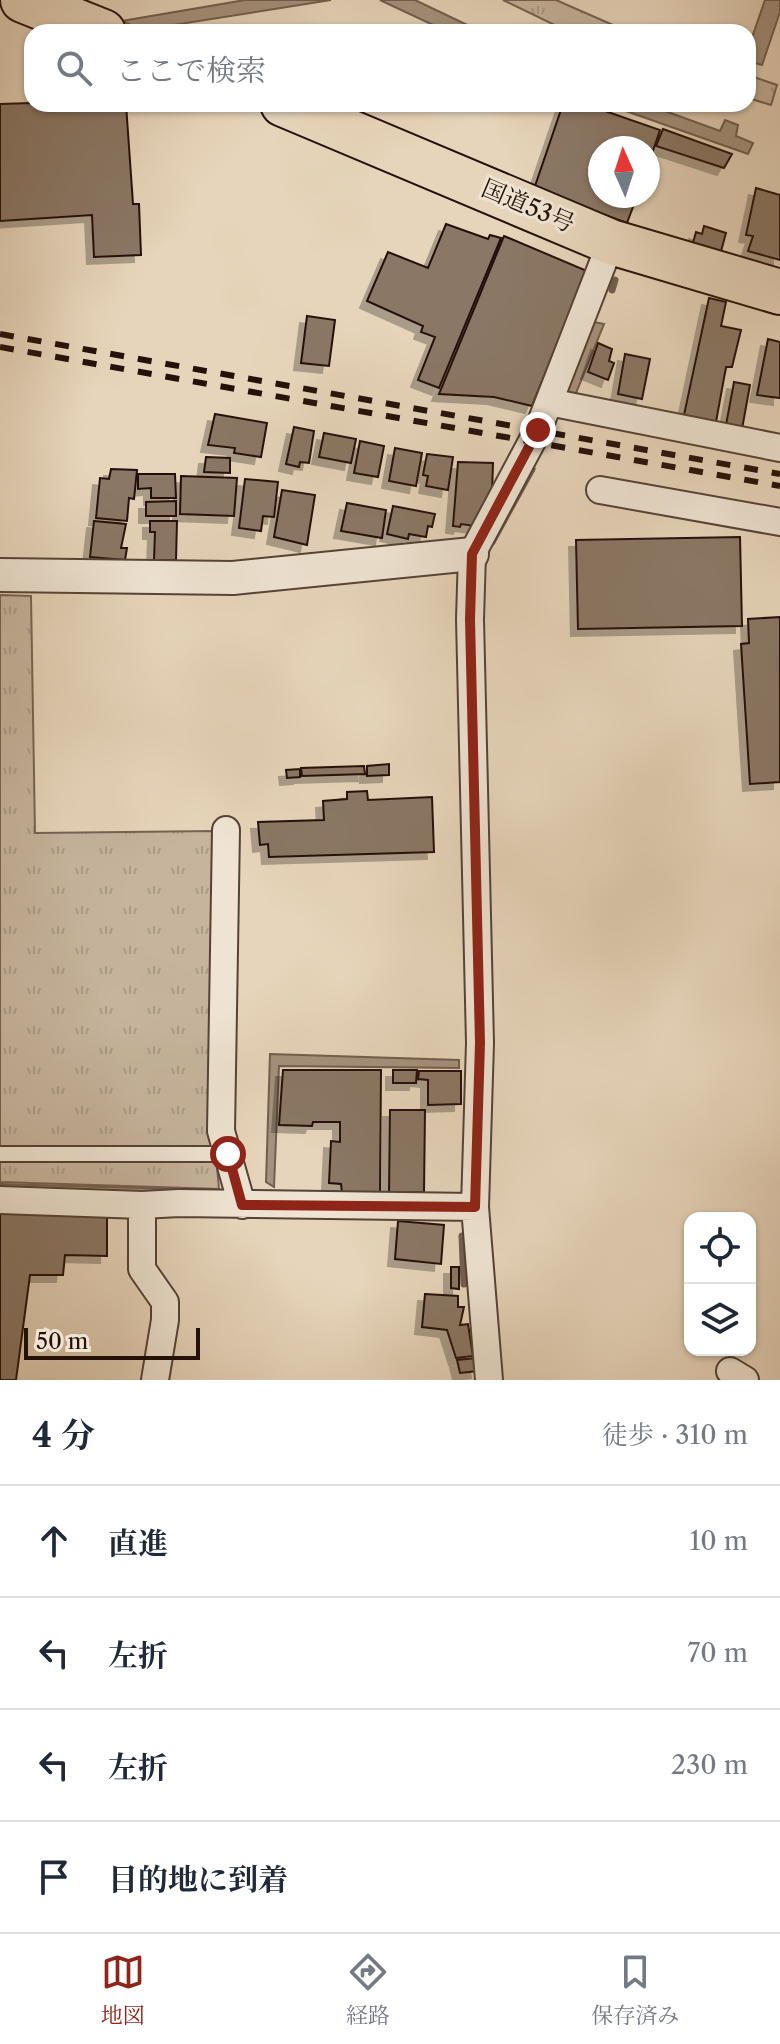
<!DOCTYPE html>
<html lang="ja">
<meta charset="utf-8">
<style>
body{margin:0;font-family:"Libre Caslon Text","Noto Serif JP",serif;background:#f6f6f7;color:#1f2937}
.controls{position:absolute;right:24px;bottom:24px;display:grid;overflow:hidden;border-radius:16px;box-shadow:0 2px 6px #0004}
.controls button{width:72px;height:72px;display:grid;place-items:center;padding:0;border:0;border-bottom:2px solid #e0e1e3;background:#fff;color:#1f2937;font:40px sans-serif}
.compass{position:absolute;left:588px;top:136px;width:72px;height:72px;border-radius:50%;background:#fff;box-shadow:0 2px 6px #0004;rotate:357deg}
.scale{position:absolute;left:24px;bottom:20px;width:176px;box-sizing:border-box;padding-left:8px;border:4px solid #251108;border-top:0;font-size:22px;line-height:28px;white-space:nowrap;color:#251108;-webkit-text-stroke:6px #efe4d3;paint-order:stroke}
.stop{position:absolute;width:24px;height:24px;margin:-18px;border:6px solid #8f2418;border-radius:50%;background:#fff}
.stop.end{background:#8f2418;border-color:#fff;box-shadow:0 2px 8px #0008}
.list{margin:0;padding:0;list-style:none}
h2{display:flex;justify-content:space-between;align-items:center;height:104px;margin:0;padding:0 32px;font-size:34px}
h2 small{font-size:26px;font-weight:400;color:#747a83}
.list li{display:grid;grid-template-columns:52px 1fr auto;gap:24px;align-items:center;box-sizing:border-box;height:112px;padding:0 32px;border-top:2px solid #e0e1e3}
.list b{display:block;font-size:30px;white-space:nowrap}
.list em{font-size:26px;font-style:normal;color:#747a83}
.icon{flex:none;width:44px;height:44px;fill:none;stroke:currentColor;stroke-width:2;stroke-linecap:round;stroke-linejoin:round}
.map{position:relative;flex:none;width:780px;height:1380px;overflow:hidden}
.search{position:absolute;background:#fff;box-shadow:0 2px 6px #0004;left:24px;right:24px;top:24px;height:88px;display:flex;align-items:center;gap:20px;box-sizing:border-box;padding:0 28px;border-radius:24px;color:#747a83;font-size:30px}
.sheet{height:552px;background:#fff}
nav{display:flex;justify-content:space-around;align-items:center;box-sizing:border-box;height:112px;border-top:2px solid #e0e1e3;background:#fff;font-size:22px;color:#747a83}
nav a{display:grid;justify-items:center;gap:4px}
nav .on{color:#8f2418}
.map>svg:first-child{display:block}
</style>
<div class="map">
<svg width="780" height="1380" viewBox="0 0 780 1380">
<defs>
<pattern id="grass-tufts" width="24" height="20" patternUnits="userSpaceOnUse" patternTransform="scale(2)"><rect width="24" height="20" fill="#c6b49d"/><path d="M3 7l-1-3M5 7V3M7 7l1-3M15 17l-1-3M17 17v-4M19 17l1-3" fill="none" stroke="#aa9a86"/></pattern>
<filter id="shadow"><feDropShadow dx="-7" dy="7" stdDeviation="0" flood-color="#0004"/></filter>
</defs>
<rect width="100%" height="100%" fill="#e7d5bb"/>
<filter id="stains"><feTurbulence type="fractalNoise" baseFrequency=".0025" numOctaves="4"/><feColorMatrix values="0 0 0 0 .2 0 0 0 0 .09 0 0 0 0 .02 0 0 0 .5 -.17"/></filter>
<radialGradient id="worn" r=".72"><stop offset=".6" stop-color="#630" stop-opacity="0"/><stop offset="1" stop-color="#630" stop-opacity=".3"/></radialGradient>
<path fill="url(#grass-tufts)" stroke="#766252" stroke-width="2" d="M503 0H556L629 32H569Z
M748 75 777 85 771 105 748 98Z
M0 595 31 596 35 833 213 831 214 1134 219 1189 0 1182Z"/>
<path fill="#a5927e" stroke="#725e4f" stroke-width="2" d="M245 0H331L142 30 122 21Z
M380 0H415L482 32H448Z
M765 0H780V12L762 65 748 61V49Z
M606 104H646L720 131 725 120 738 125 736 136 753 143 748 154Z
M594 322 604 324 574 398 566 394Z
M270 1054 459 1060V1068L279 1066 274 1187 266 1182Z
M0 1184 213 1190V1198L0 1192Z"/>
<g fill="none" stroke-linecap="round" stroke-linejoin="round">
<path stroke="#725e4f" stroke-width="7" d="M612 290 615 280
M492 542 532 469
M462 1236 464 1284"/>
</g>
<path fill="#8a7765" stroke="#251108" stroke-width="2" filter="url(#shadow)" d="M32 103 126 104 133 204H139L141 255 94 257 92 215 0 221V104Z
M563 104H585L660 130 648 165V148H600V196H637L627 223 534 189Z
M663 129 732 154 724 168 656 146Z
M756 188 780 195V260L748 251 753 236 746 235Z
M446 224 488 239 490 235 501 238 439 388 418 380 435 337 421 332 423 326 367 301 388 252 428 268Z
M704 226 726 233 720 255 692 246 696 232 702 234Z
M504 236 587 271 532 406 494 397 439 394Z
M709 298 726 302 721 326 741 330 732 367H726L716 422 684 415Z
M307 316 335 320 329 366 301 363Z
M768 339 780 342V398L757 395Z
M598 343 612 349 609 361 614 363 608 380 588 372Z
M625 354 650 359 642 399 618 394Z
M734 382 750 385 742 429 726 425Z
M215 414 267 423 261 457 234 453 235 448 208 445Z
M294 427 314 431 309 463 300 462 299 467 286 464Z
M324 433 356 439 351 463 319 457Z
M360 441 384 446 378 477 354 473Z
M395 448 422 453 416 486 389 481Z
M427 454 453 457 448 490 426 486 428 476 423 475Z
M206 457 230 458V473L204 472Z
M458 462 493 463 492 493 475 526 461 524 460 527 453 526Z
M111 469 137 470 134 499 129 498 127 521 96 518 100 478 109 479Z
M138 474H175L176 498H151V488L138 489Z
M181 476 237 478 234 516 180 514Z
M245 479 278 482 274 517 263 516 261 531 239 528Z
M282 490 315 495 307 545 274 537Z
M176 501V516H146V502Z
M347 503 386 510 382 538 341 531Z
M393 506 435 514 432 527 428 526 426 537 409 534 408 539 387 534Z
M94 521 126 524 121 548H127L125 560 90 557Z
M150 521H177L176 560H154L155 532H150Z
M740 537 742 626 578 629 576 540Z
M780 617V782L750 784 741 644 749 643 748 619Z
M389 764V775L367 776V766Z
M364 766 365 774 302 776 301 768Z
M300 769V777L287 778 286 770Z
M367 791 368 800 432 797 434 852 269 857 268 844 260 845 258 822 324 820 323 801 347 799V792Z
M283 1070H381L380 1192H342L341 1184 329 1183 331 1141 340 1142V1122H313L312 1126 279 1125Z
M393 1070H417L416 1083H393Z
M419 1071H461V1104L428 1105V1080L418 1079Z
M390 1110H425L424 1192 389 1193Z
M0 1209 107 1210V1256L65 1255 63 1275H30L16 1380H0Z
M398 1221 444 1225 441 1264 395 1259Z
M451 1267H459V1289L451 1288Z
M425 1294 458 1296V1307H464L460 1325 468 1324 473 1356 456 1358 447 1330 422 1327Z
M476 1358 478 1371 460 1373 457 1360Z"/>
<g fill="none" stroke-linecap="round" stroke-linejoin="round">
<g stroke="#564235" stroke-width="18">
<path id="service" d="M0 1154H228"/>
</g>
<g stroke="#564235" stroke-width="30">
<path id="minor" d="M549 402 780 448
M600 490 780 522
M226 830 221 1131 242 1205
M0 1200 142 1205 179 1203 475 1207
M142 1205V1269L165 1302V1320L155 1380
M730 1371 745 1380
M489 1380 475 1207 480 1043 470 619 472 554 538 430 611 242"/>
</g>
<g stroke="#564235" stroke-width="36">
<path id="tertiary" d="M0 575 233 578 472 554"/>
</g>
<g stroke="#251108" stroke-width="48">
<path id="trunk" d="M23 0 103 32
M283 104 611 242 780 292"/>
</g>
<use href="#service" stroke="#efe4d3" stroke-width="14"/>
<use href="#minor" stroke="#efe4d3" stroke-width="26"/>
<use href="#tertiary" stroke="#efe4d3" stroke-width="32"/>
<use href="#trunk" stroke="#e7d5bb" stroke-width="44"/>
<path stroke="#251108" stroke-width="6" stroke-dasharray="14 14" stroke-linecap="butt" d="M0 334 780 474
M0 347 780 486"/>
</g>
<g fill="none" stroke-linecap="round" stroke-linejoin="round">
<path stroke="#8f2418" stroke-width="10" d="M228 1154 242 1205 475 1207 480 1043 470 619 472 554 538 430"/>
</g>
<g text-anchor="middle" stroke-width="6" stroke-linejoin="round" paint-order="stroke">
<g font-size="24" fill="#251108" stroke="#efe4d3">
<text transform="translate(528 206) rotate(23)" y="8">国道53号</text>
</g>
</g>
<rect width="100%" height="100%" filter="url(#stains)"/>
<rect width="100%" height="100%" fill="url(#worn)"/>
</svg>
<div class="controls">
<button><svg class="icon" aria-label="locate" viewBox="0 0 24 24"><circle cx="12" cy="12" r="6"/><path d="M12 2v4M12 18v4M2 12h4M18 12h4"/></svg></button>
<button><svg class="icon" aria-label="layers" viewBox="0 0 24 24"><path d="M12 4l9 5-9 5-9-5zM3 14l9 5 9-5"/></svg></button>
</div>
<svg class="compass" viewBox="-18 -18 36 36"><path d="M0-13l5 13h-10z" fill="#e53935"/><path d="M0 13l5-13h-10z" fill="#747a83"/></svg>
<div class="scale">50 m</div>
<div class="stop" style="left:228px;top:1154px"></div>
<div class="stop end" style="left:538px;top:430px"></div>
<div class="search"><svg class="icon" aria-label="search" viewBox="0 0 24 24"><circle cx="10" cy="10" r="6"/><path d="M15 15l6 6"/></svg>ここで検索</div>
</div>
<section class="sheet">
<h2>4 分<small>徒歩 · 310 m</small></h2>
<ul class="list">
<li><svg class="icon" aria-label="ahead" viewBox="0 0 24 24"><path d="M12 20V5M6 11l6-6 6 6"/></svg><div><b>直進</b></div><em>10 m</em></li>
<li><svg class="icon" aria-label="left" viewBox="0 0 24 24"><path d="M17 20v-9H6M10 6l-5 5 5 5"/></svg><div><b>左折</b></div><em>70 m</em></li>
<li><svg class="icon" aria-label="left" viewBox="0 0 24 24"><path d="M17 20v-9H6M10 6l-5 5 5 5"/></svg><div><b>左折</b></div><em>230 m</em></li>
<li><svg class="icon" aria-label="arrive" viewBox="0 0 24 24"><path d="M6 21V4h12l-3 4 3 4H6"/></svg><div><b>目的地に到着</b></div></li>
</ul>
</section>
<nav>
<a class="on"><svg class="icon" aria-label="map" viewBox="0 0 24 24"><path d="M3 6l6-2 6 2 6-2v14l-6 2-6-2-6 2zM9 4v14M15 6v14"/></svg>地図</a>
<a><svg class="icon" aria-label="directions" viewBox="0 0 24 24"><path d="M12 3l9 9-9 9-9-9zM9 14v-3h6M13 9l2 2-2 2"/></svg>経路</a>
<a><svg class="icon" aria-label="saved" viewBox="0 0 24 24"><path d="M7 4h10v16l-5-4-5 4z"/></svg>保存済み</a>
</nav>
